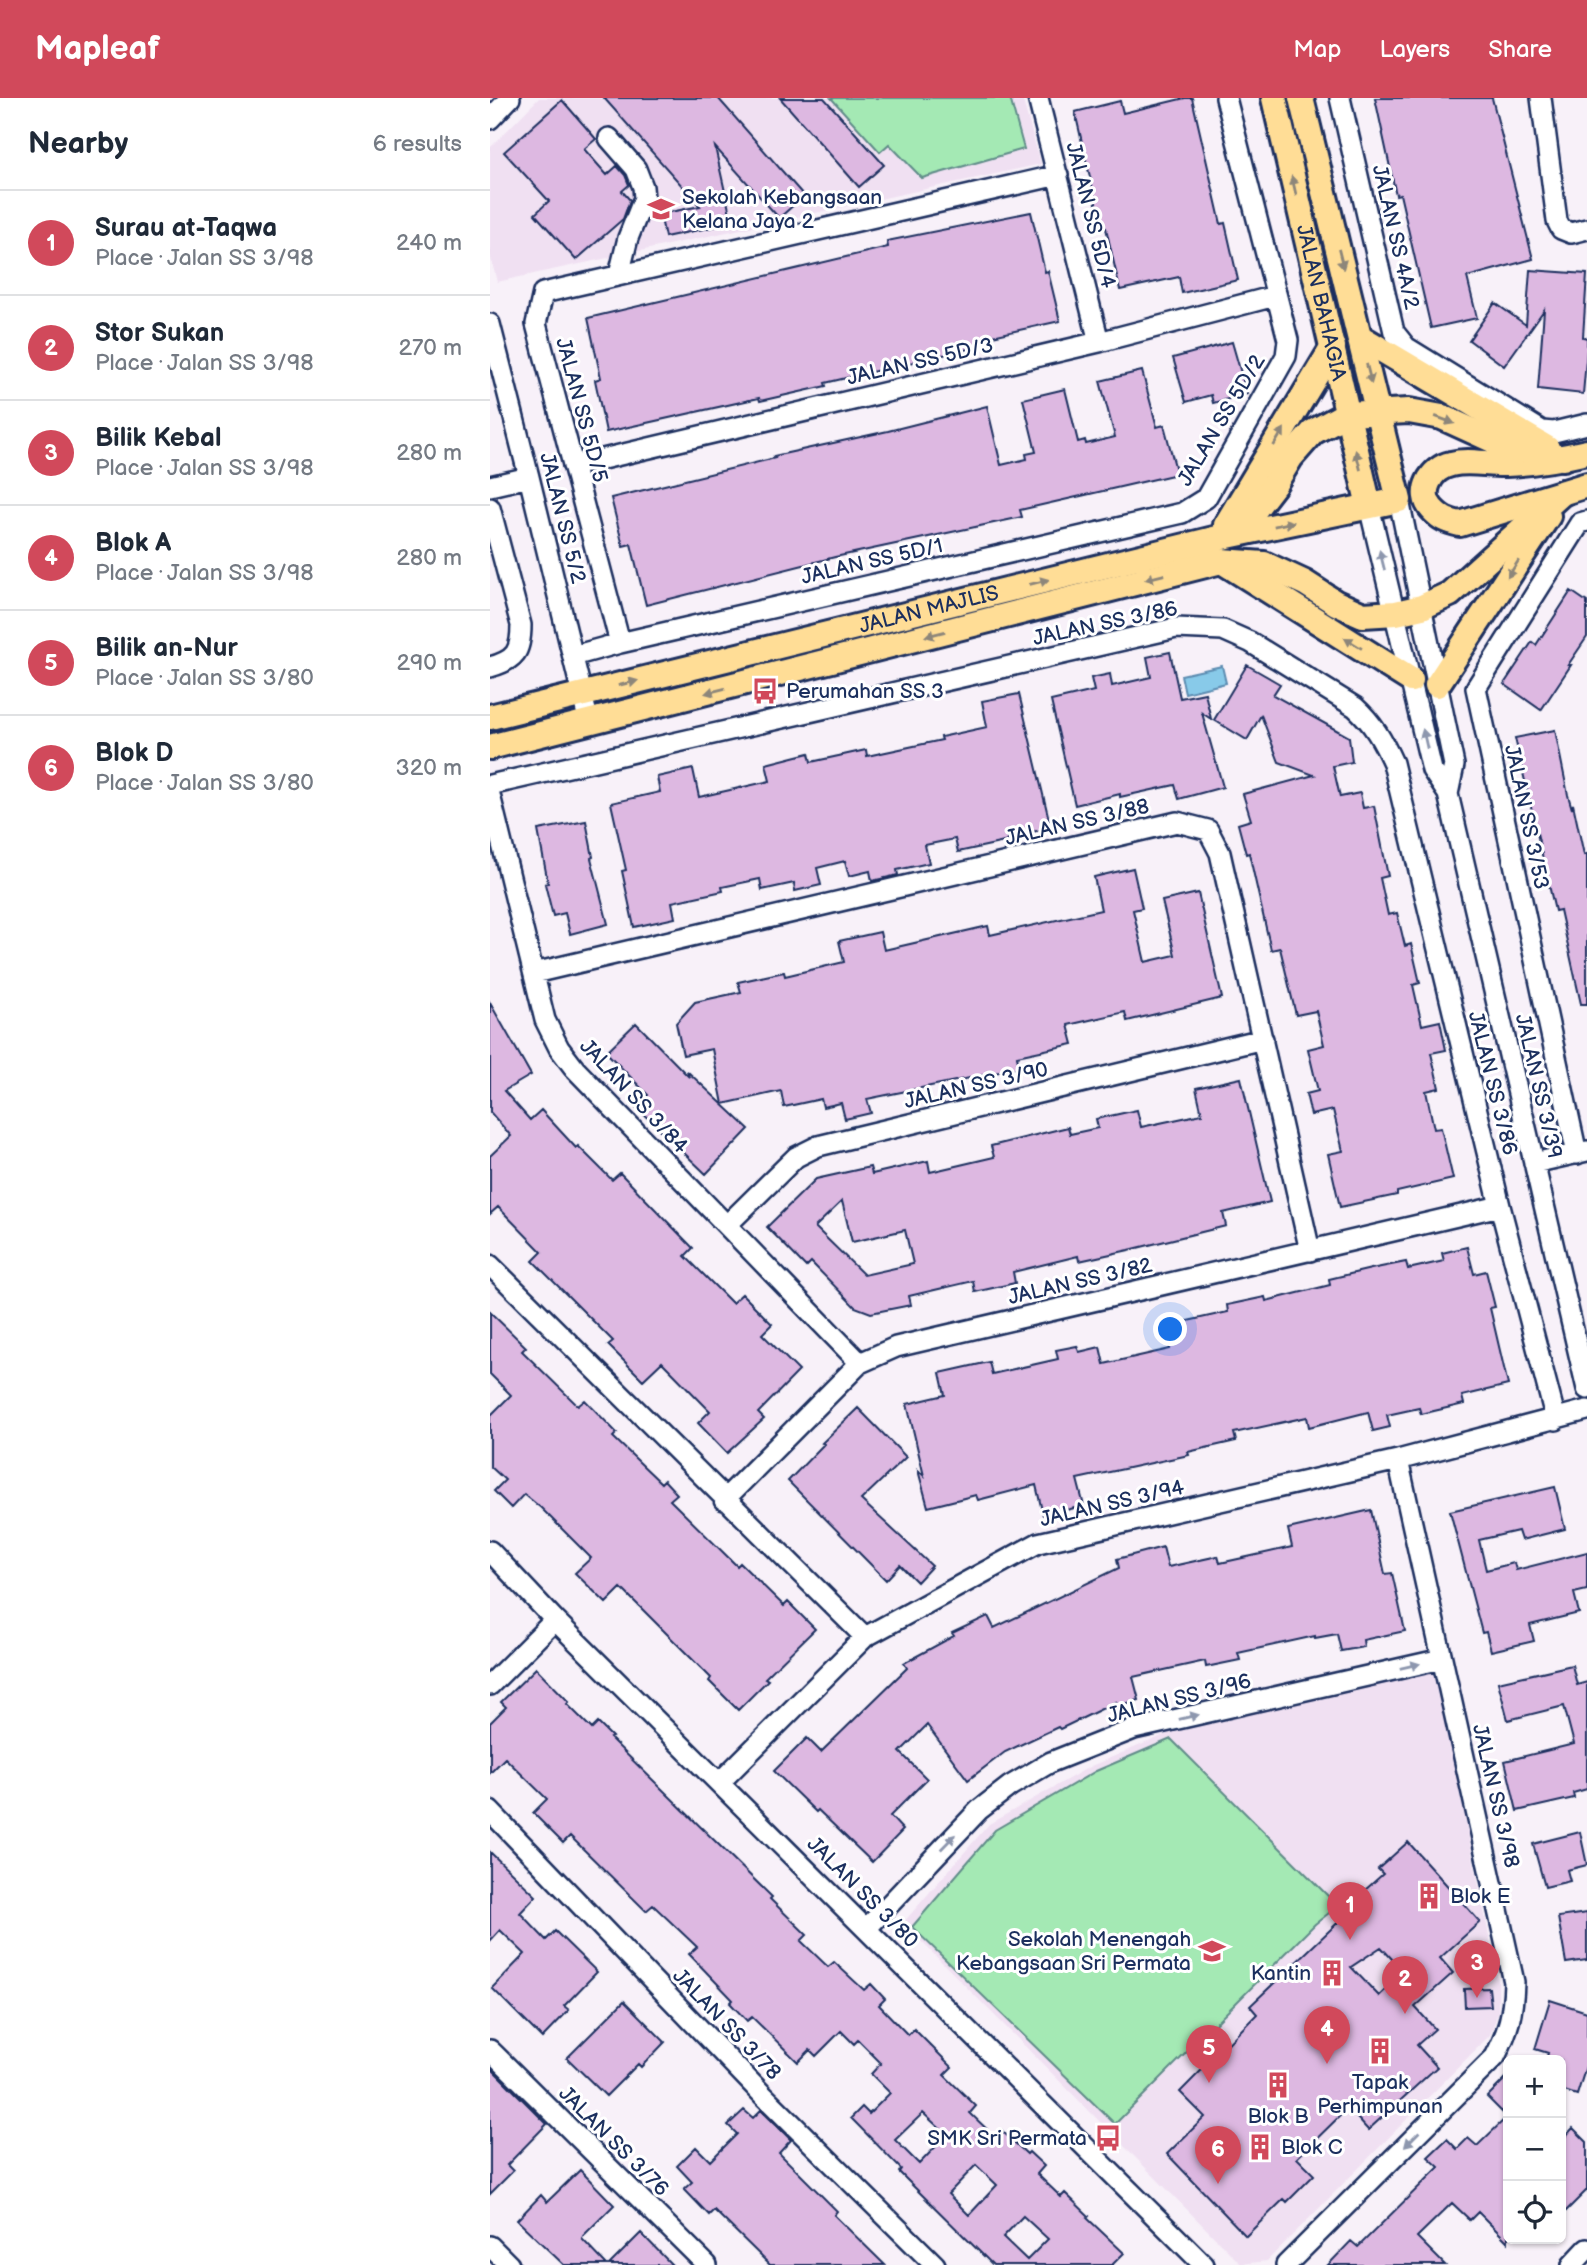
<!DOCTYPE html>
<meta charset="utf-8">
<style>
body{margin:0;font-family:"Balsamiq Sans",sans-serif;background:#f6f6f7;color:#1f2937}
.controls{position:absolute;right:21px;bottom:21px;display:grid;overflow:hidden;border-radius:10px;box-shadow:0 2px 5px #0004}
.controls button{width:63px;height:63px;display:grid;place-items:center;padding:0;border:0;border-bottom:2px solid #e0e1e3;background:#fff;color:#1f2937;font:35px sans-serif}
.you{position:absolute;left:681px;top:1232px;width:24px;height:24px;margin:-18px;border:5px solid #fff;border-radius:50%;background:#1a73e8;box-shadow:0 0 0 10px #1a73e833}
.badge{display:grid;place-items:center;width:46px;height:46px;border-radius:50%;background:#d1495b;color:#fff;font-size:23px;font-weight:700}
.pin{position:absolute;translate:-50% -58px;filter:drop-shadow(0 2px 4px #0008)}
.pin::after{content:'';position:absolute;top:37px;width:24px;height:21px;background:inherit;clip-path:polygon(0 0,100% 0,50% 100%)}
.list{margin:0;padding:0;list-style:none}
h2{display:flex;justify-content:space-between;align-items:center;height:91px;margin:0;padding:0 28px;font-size:30px}
h2 small{font-size:23px;font-weight:400;color:#747a83}
.list li{display:grid;grid-template-columns:46px 1fr auto;gap:21px;align-items:center;box-sizing:border-box;height:105px;padding:0 28px;border-top:2px solid #e0e1e3}
.list b{display:block;font-size:26px;white-space:nowrap}
.list p{margin:0;font-size:23px;white-space:nowrap;color:#747a83}
.list em{font-size:23px;font-style:normal;color:#747a83}
.icon{flex:none;width:38px;height:38px;fill:none;stroke:currentColor;stroke-width:2;stroke-linecap:round;stroke-linejoin:round}
.map{position:relative;flex:none;width:1097px;height:2167px;overflow:hidden}
header{display:flex;align-items:center;gap:42px;box-sizing:border-box;height:98px;padding:0 35px;background:#d1495b;color:#fff}
header strong{font-size:33px}
nav{display:flex;gap:38px;margin-inline-start:auto;font-size:24px}
main{display:flex}
aside{flex:1;background:#fff}
.map>svg:first-child{display:block}
</style>
<header>
<strong>Mapleaf</strong>
<nav><a>Map</a><a>Layers</a><a>Share</a></nav>
</header>
<main>
<aside>
<h2>Nearby<small>6 results</small></h2>
<ul class="list">
<li><span class="badge">1</span><div><b>Surau at-Taqwa</b><p>Place · Jalan SS 3/98</p></div><em>240 m</em></li>
<li><span class="badge">2</span><div><b>Stor Sukan</b><p>Place · Jalan SS 3/98</p></div><em>270 m</em></li>
<li><span class="badge">3</span><div><b>Bilik Kebal</b><p>Place · Jalan SS 3/98</p></div><em>280 m</em></li>
<li><span class="badge">4</span><div><b>Blok A</b><p>Place · Jalan SS 3/98</p></div><em>280 m</em></li>
<li><span class="badge">5</span><div><b>Bilik an-Nur</b><p>Place · Jalan SS 3/80</p></div><em>290 m</em></li>
<li><span class="badge">6</span><div><b>Blok D</b><p>Place · Jalan SS 3/80</p></div><em>320 m</em></li>
</ul>
</aside>
<div class="map">
<svg width="1097" height="2167" viewBox="0 0 1097 2167">
<rect width="100%" height="100%" fill="#f8f1f9"/>
<filter id="ink" filterUnits="userSpaceOnUse"><feTurbulence type="fractalNoise" baseFrequency=".0143" numOctaves="2"/><feDisplacementMap in="SourceGraphic" scale="14" xChannelSelector="R" yChannelSelector="G"/><feConvolveMatrix kernelMatrix="1 2 1 2 8 2 1 2 1" color-interpolation-filters="sRGB"/></filter>
<g filter="url(#ink)">
<path fill="#f0e0f2" d="M49 0H532L551 66 7 184 0 157V50Z
M945 1571 1008 1882V1915L1000 1937 777 2163 751 2166 413 1825 499 1726 601 1668 679 1635Z"/>
<path fill="#a4e9b4" stroke="#608c89" stroke-width="2" d="M341 0H520L534 51 432 80 399 46 390 54Z
M681 1641 848 1808 825 1826 625 2026 422 1829 505 1732 606 1673Z"/>
<path fill="#88cae9" stroke="#5c8cb1" stroke-width="2" d="M732 568 736 585 695 595 691 577Z"/>
<path fill="#ddb8e1" stroke="#1b2f5e" stroke-width="2" fill-rule="evenodd" d="M114 0H228L314 98 289 120 225 49 242 125 175 139 170 116 210 108Z
M290 0H334L394 67 369 89Z
M695 0H702L731 126 735 125 748 182 692 195 689 179 630 192 616 130 612 131 585 14 630 3 633 15Z
M885 0H1002L1043 161 977 179 987 220 941 230 910 96 906 97Z
M72 2 106 41 94 51 117 77 127 68 135 77 139 87 132 93 140 102 133 121 86 162 45 116 59 103 14 54Z
M541 114 555 174 558 173 570 223 489 241 491 248 335 285 336 288 270 303 269 300 116 334 105 282 111 280 98 220 398 149 397 143Z
M1040 172 1097 176 1093 239 1097 240V251L1093 296 1048 291 1054 212 1014 268 979 242 1005 205 1036 227Z
M742 244 757 296 723 305 721 297 696 304 683 260Z
M652 273 667 329 674 327 687 376 530 412 532 419 345 459 156 507 141 446 133 448 121 400 285 360 284 358 398 333 497 308 511 367 537 361 536 356 546 354 533 301 575 291 588 344 595 342 596 346 625 339 610 283Z
M1081 493 1097 504V539L1078 567H1081L1051 612 1014 586 1042 544 1046 547Z
M680 554 690 600 715 595 721 621 712 615 733 689 689 701 685 687 630 699V696L585 707 561 603 604 593 601 580 620 576 622 588 661 579 657 559Z
M757 567 790 586 783 597 859 639 862 664 843 668 850 699 870 695 873 710 884 708 898 778 890 780 898 817 907 815 915 848 921 846 930 885 923 887 932 927 950 923 956 952 941 955 949 990 936 993 944 1031 951 1030 963 1081 907 1094V1097L850 1109 838 1056 853 1053 843 1012 821 1017 816 996 828 993 818 951 834 947 826 913 806 917 790 850 781 852 759 755 756 756 748 726 761 722 753 696 824 677 789 664 771 617 757 642 724 622Z
M529 596 561 730 518 739 519 743 468 754 465 741 435 747 439 765 407 772 408 777 382 783 380 773 359 778 355 763 327 770 331 787 305 793 304 785 272 792 270 781 232 789 233 793 182 804 185 820 144 829 132 773 136 772 121 705 170 694 167 679 203 671 209 699 280 683 276 666 319 655 321 664 376 652 377 658 452 642 451 639 497 629 492 603Z
M1065 632 1078 697 1082 711 1083 706 1094 757 1097 756V906H1091L1070 812 1065 813 1025 640Z
M96 723 103 759 101 760 118 826 80 836 75 815 63 818 55 786 58 785 48 732Z
M643 770 652 810 643 812 655 864 685 857 672 803 708 795 732 900 637 923 635 914 578 927 583 946 527 958 529 970 377 1001 381 1015 355 1021 351 1005 333 1009 331 1001 294 1009 291 993 233 1006 222 951 193 957 186 925 205 904 251 894 248 884 294 874 295 878 354 864 349 843 390 834 394 852 498 828 500 837 611 812 604 779Z
M0 905 41 977 14 993 40 1022 51 1012 86 1050 88 1048 122 1082 130 1075 203 1150 195 1158 242 1205 252 1196 282 1226 272 1236 309 1273 268 1315 274 1321 237 1355 208 1325 220 1313 172 1264 153 1282 118 1247 123 1243 43 1163 52 1154 8 1109 0 1116V1058L21 1038 0 1014Z
M146 925 199 979 197 973 259 1031 216 1076 146 1009 158 997 116 954Z
M751 980 780 1104 733 1115 736 1128 639 1152 589 1163 588 1158 523 1174 525 1185 485 1194 483 1183 419 1198 421 1207 381 1215 365 1209 321 1164 316 1169 277 1129 326 1081 380 1069 382 1076 438 1063 440 1074 504 1059 501 1048 578 1029 580 1036 608 1030 606 1021 647 1012 651 1029 712 1016 706 990ZM352 1103 362 1144 415 1132 423 1166 374 1177 325 1129Z
M977 1149 984 1176 996 1173 1005 1209 1000 1210 1018 1287 972 1298 974 1306 931 1316 929 1310 897 1317 900 1329 883 1333 878 1314 819 1329 817 1319 744 1335 746 1343 698 1354 699 1357 587 1381 594 1408 553 1417 546 1387 488 1402 486 1397 438 1409 428 1372 434 1378 417 1306 455 1297 450 1275 499 1264 502 1276 568 1261 566 1252 587 1248 589 1254 610 1249 614 1266 680 1251 675 1228 738 1214 737 1207 775 1199 776 1203 840 1187 839 1181 881 1171 916 1164 918 1171 954 1163 952 1155Z
M0 1214 36 1249 32 1253 88 1308 95 1302 127 1335 123 1339 171 1385 174 1382 187 1396 180 1402 247 1468 250 1465 294 1508 298 1504 325 1531 275 1580 278 1582 248 1612 219 1583 221 1580 131 1490 116 1505 85 1475 101 1460 51 1410 34 1396 21 1410 4 1393 15 1382 0 1368V1318L21 1297 0 1276Z
M368 1310 416 1359 371 1402 442 1468 427 1484 410 1467 396 1482 298 1383 334 1346 332 1345Z
M1065 1389 1075 1431 1031 1442 1028 1433 989 1442 996 1472 1024 1465 1026 1472 1097 1454V1492L1084 1495 1089 1515 1040 1527 1044 1543 1001 1553 996 1534 992 1535 960 1413Z
M881 1412 895 1476 902 1475 915 1533 873 1542 874 1549 851 1553 847 1536 825 1540V1538L748 1555 750 1562 716 1569 715 1563 643 1579 649 1602 627 1608 626 1604 570 1631 568 1629 515 1654 478 1682 437 1627 410 1654 437 1681 400 1718 413 1732 382 1764 328 1712 326 1714 284 1673 317 1640 331 1654 417 1570 414 1565 464 1538 462 1535 498 1518 504 1530 629 1470 627 1461 673 1449 678 1469 728 1458 730 1465 802 1449 798 1431Z
M1082 1567 1087 1587 1097 1584V1691L1083 1695 1084 1700 1027 1713 1015 1663 1084 1646 1074 1608 1018 1622 1008 1584Z
M46 1570 79 1604 77 1606 102 1631 108 1625 122 1639 120 1640 282 1799 280 1801 317 1837 311 1843 338 1869 344 1864 374 1892 381 1886 395 1901 389 1907 418 1937 424 1931 462 1969 454 1977 486 2008 480 2015 505 2039 511 2032 537 2056 539 2054 554 2068 547 2076 571 2099 575 2095 599 2118 597 2120 634 2155 622 2167H503L409 2074 411 2071 361 2020 372 2009 379 2016 400 1995 381 1976 391 1965 368 1942 364 1946 351 1933 326 1958 320 1952 308 1964 262 1919 257 1923 240 1905 243 1902 199 1856 207 1849 163 1807 156 1813 80 1738 73 1745 43 1715 57 1701 15 1660 0 1675V1625L16 1609 11 1604ZM433 2015 457 2037 429 2066 405 2042ZM486 2067 507 2087 479 2117 458 2096ZM533 2118 558 2141 537 2162 513 2139Z
M1090 1734 1097 1767 1077 1772 1080 1783 1055 1789 1043 1746Z
M918 1744 990 1824 950 1860 963 1875 925 1909 945 1931 927 1947 947 1969 878 2032 858 2010 807 2060 824 2077 797 2104 794 2101 756 2138 677 2056 715 2019 690 1994 767 1916 760 1908 860 1813 856 1809 893 1776 888 1771ZM891 1849 914 1874 889 1898 861 1869Z
M0 1754 46 1798 30 1815 56 1842 65 1833 107 1874 74 1908 79 1912 52 1940 2 1890 35 1856 10 1832 0 1843Z
M1097 1815V1862L1076 1865 1068 1819Z
M999 1890 1001 1908 975 1909 974 1891Z
M1060 1902 1097 1914V1965L1087 1997 1071 1992V1962H1056L1058 1955 1045 1951Z
M134 1903 175 1944 151 1969 148 1966 116 1998 77 1960Z
M0 1969 57 2026 17 2067 23 2073 0 2096Z
M1018 1978V2144L988 2114 980 2122 962 2105 927 2139 955 2167H838L861 2143 868 2149 949 2069 938 2059 957 2041 967 2051 978 2040 987 2048 1017 2019 997 1999Z
M254 2012 263 2020 271 2012 301 2042 289 2055 347 2113 344 2117 395 2167H280L224 2112 219 2117 194 2091 202 2084 187 2068 206 2049 220 2063 247 2036 238 2027Z
M1083 2030 1097 2044V2092L1071 2118V2043Z
M90 2072 124 2107 93 2138 92 2141 117 2167H74L27 2122 51 2097 57 2104Z
M151 2135 182 2167H119Z"/>
<g fill="none" stroke-linecap="round" stroke-linejoin="round">
<g stroke="#1b2f5e" stroke-width="24">
<path id="minor" d="M548 0 609 244
M850 0 904 234 916 249 1052 333 1064 334 1097 326
M1051 0 1067 123 1071 131 1081 135 1097 131
M0 21 20 0
M119 40 146 71 153 89 154 100 138 140 129 177
M0 226 39 379 99 625
M83 368 609 244 785 198
M0 388 39 379
M909 402 964 667 958 696
M879 408 942 672 958 696 1097 1291
M0 410 31 527C31 553 26 562 0 569
M130 545 46 226 53 195 568 77
M83 558 130 545 692 415 716 400 796 258 798 242 736 0
M0 687 686 530 733 532 760 544 865 609C883 625 893 643 903 665L1010 1108 1066 1322
M0 697 55 922 69 950 85 971 370 1265
M44 875 687 724 718 732 730 755 820 1153
M1087 1056 986 590 1090 425 1097 423
M1044 1065 1097 1053
M237 1127 306 1059 328 1048 773 941
M0 1167 375 1539
M234 1402 370 1265 406 1249 1010 1108
M0 1453 65 1522 714 2167
M0 1587 65 1522
M229 1685 375 1539 548 1445 908 1362 1097 1312
M0 1713 273 1997 445 2167
M377 1830 489 1712 520 1688 561 1664 644 1631 952 1561
M0 1952 217 2167
M0 2148 19 2167
M796 2167 1005 1959C1019 1931 1023 1916 1024 1884L908 1362
M1082 2167 1097 2151"/>
</g>
<g stroke="#1b2f5e" stroke-width="30">
<g id="major">
<path id="s1" d="M784 0 879 408"/>
<path d="M870 239 1057 350"/>
<path d="M1097 354C1071 360 1043 365 1016 366 998 367 979 361 961 366 941 370 927 395 942 411 951 421 957 423 970 426L1097 387"/>
<path d="M736 427 843 249"/>
<path d="M735 435 764 413 784 387 801 359 823 334 856 316 919 313 952 319 1018 349 1073 360"/>
<path d="M735 465 921 582"/>
<path d="M947 587 1058 418"/>
<path id="s2" d="M0 619 728 440 909 402 811 0"/>
<path d="M0 649 731 463 774 466 815 485 846 505 873 517 906 515 932 509 960 496 1073 394"/>
</g>
</g>
<use href="#minor" stroke="#fff" stroke-width="19"/>
<use href="#major" stroke="#ffdd96" stroke-width="24"/>
</g>
<defs><path id="oneway-solid" d="M-6-.8H1V-3.2L6.5 0L1 3.2V.8H-6Z" transform="scale(1.75)"/></defs>
<g fill="#8d867a">
<use href="#oneway-solid" transform="translate(804 88) rotate(-103)"/>
<use href="#oneway-solid" transform="translate(851 161) rotate(76)"/>
<use href="#oneway-solid" transform="translate(879 276) rotate(76)"/>
<use href="#oneway-solid" transform="translate(955 322) rotate(20)"/>
<use href="#oneway-solid" transform="translate(789 339) rotate(-59)"/>
<use href="#oneway-solid" transform="translate(868 362) rotate(-104)"/>
<use href="#oneway-solid" transform="translate(794 426) rotate(-12)"/>
<use href="#oneway-solid" transform="translate(1023 471) rotate(123)"/>
<use href="#oneway-solid" transform="translate(665 479) rotate(166)"/>
<use href="#oneway-solid" transform="translate(549 484) rotate(-14)"/>
<use href="#oneway-solid" transform="translate(445 536) rotate(166)"/>
<use href="#oneway-solid" transform="translate(863 545) rotate(-148)"/>
<use href="#oneway-solid" transform="translate(138 585) rotate(-14)"/>
<use href="#oneway-solid" transform="translate(225 593) rotate(166)"/>
</g>
<g fill="#8d97ae">
<use href="#oneway-solid" transform="translate(892 462) rotate(-104)"/>
<use href="#oneway-solid" transform="translate(935 641) rotate(-103)"/>
<use href="#oneway-solid" transform="translate(920 1568) rotate(-13)"/>
<use href="#oneway-solid" transform="translate(699 1619) rotate(-13)"/>
<use href="#oneway-solid" transform="translate(458 1744) rotate(-46)"/>
<use href="#oneway-solid" transform="translate(922 2041) rotate(135)"/>
</g>
</g>
<defs>
<g id="school-bare" transform="scale(2.1)"><path d="M0-5L7-2L0 1L-7-2ZM-4 1L0 2.5L4 1V4Q0 6-4 4Z" fill="#d1495b" stroke="#fff" stroke-width="2.5" paint-order="stroke"/></g>
<g id="bus-bare" transform="scale(2.1)"><path d="M-5-6H5V4H4V6H2V4H-2V6H-4V4H-5ZM-3.5-4V0h7V-4ZM-3.5 1.2v1.5H-2V1.2ZM2 1.2v1.5H3.5V1.2Z" fill="#d1495b" stroke="#fff" stroke-width="2.5" paint-order="stroke"/></g>
<g id="building-bare" transform="scale(2.1)"><path d="M-4-6H4V6H1V3H-1V6H-4ZM-2.5-4.3h1.7v1.8h-1.7ZM.8-4.3h1.7v1.8H.8ZM-2.5-1h1.7V.8h-1.7ZM.8-1h1.7V.8H.8Z" fill="#d1495b" stroke="#fff" stroke-width="2.5" paint-order="stroke"/></g>
</defs>
<g fill-rule="evenodd">
<use href="#school-bare" x="171" y="111"/>
<use href="#bus-bare" x="275" y="593"/>
<use href="#building-bare" x="939" y="1798"/>
<use href="#school-bare" x="722" y="1853"/>
<use href="#building-bare" x="842" y="1875"/>
<use href="#building-bare" x="890" y="1953"/>
<use href="#building-bare" x="788" y="1987"/>
<use href="#bus-bare" x="618" y="2040"/>
<use href="#building-bare" x="770" y="2049"/>
</g>
<g text-anchor="middle" stroke-width="6" stroke-linejoin="round" paint-order="stroke">
<g font-size="21" fill="#1b2f5e" stroke="#fff" text-anchor="start">
<text x="192" y="106">Sekolah Kebangsaan<tspan x="192" dy="24">Kelana Jaya 2</tspan></text>
<text x="296" y="600">Perumahan SS 3</text>
<text x="960" y="1805">Blok E</text>
<text x="701" y="1848" text-anchor="end">Sekolah Menengah<tspan x="701" dy="24">Kebangsaan Sri Permata</tspan></text>
<text x="821" y="1882" text-anchor="end">Kantin</text>
<text x="890" y="1991" text-anchor="middle">Tapak<tspan x="890" dy="24">Perhimpunan</tspan></text>
<text x="788" y="2025" text-anchor="middle">Blok B</text>
<text x="597" y="2047" text-anchor="end">SMK Sri Permata</text>
<text x="791" y="2056">Blok C</text>
</g>
<g font-size="21" fill="#1b2f5e" stroke="#fff">
<text transform="translate(601 117) rotate(76)" y="7">JALAN SS 5D/4</text>
<text transform="translate(906 139) rotate(77)" y="7">JALAN SS 4A/2</text>
<text dy="7" stroke="none"><textPath href="#s1" startOffset="210">JALAN BAHAGIA</textPath></text>
<text transform="translate(430 263) rotate(-13)" y="7">JALAN SS 5D/3</text>
<text transform="translate(92 312) rotate(75)" y="7">JALAN SS 5D/5</text>
<text transform="translate(731 322) rotate(-59)" y="7">JALAN SS 5D/2</text>
<text transform="translate(73 420) rotate(76)" y="7">JALAN SS 5/2</text>
<text transform="translate(382 463) rotate(-13)" y="7">JALAN SS 5D/1</text>
<text dy="7" stroke="none"><textPath href="#s2" startOffset="452">JALAN MAJLIS</textPath></text>
<text transform="translate(615 525) rotate(-12)" y="7">JALAN SS 3/86</text>
<text transform="translate(1037 719) rotate(78)" y="7">JALAN SS 3/53</text>
<text transform="translate(587 724) rotate(-13)" y="7">JALAN SS 3/88</text>
<text transform="translate(1003 985) rotate(76)" y="7">JALAN SS 3/86</text>
<text transform="translate(486 987) rotate(-13)" y="7">JALAN SS 3/90</text>
<text transform="translate(1049 988) rotate(77)" y="7">JALAN SS 3/39</text>
<text transform="translate(144 998) rotate(47)" y="7">JALAN SS 3/84</text>
<text transform="translate(590 1183) rotate(-13)" y="7">JALAN SS 3/82</text>
<text transform="translate(622 1405) rotate(-13)" y="7">JALAN SS 3/94</text>
<text transform="translate(689 1600) rotate(-14)" y="7">JALAN SS 3/96</text>
<text transform="translate(1006 1698) rotate(77)" y="7">JALAN SS 3/98</text>
<text transform="translate(373 1794) rotate(45)" y="7">JALAN SS 3/80</text>
<text transform="translate(237 1926) rotate(46)" y="7">JALAN SS 3/78</text>
<text transform="translate(124 2043) rotate(45)" y="7">JALAN SS 3/76</text>
</g>
</g>
</svg>
<div class="controls">
<button>+</button>
<button>−</button>
<button><svg class="icon" aria-label="locate" viewBox="0 0 24 24"><circle cx="12" cy="12" r="6"/><path d="M12 2v4M12 18v4M2 12h4M18 12h4"/></svg></button>
</div>
<div class="you"></div>
<div class="pin badge" style="left:860px;top:1842px">1</div>
<div class="pin badge" style="left:915px;top:1916px">2</div>
<div class="pin badge" style="left:987px;top:1900px">3</div>
<div class="pin badge" style="left:837px;top:1966px">4</div>
<div class="pin badge" style="left:719px;top:1985px">5</div>
<div class="pin badge" style="left:728px;top:2086px">6</div>
</div>
</main>
